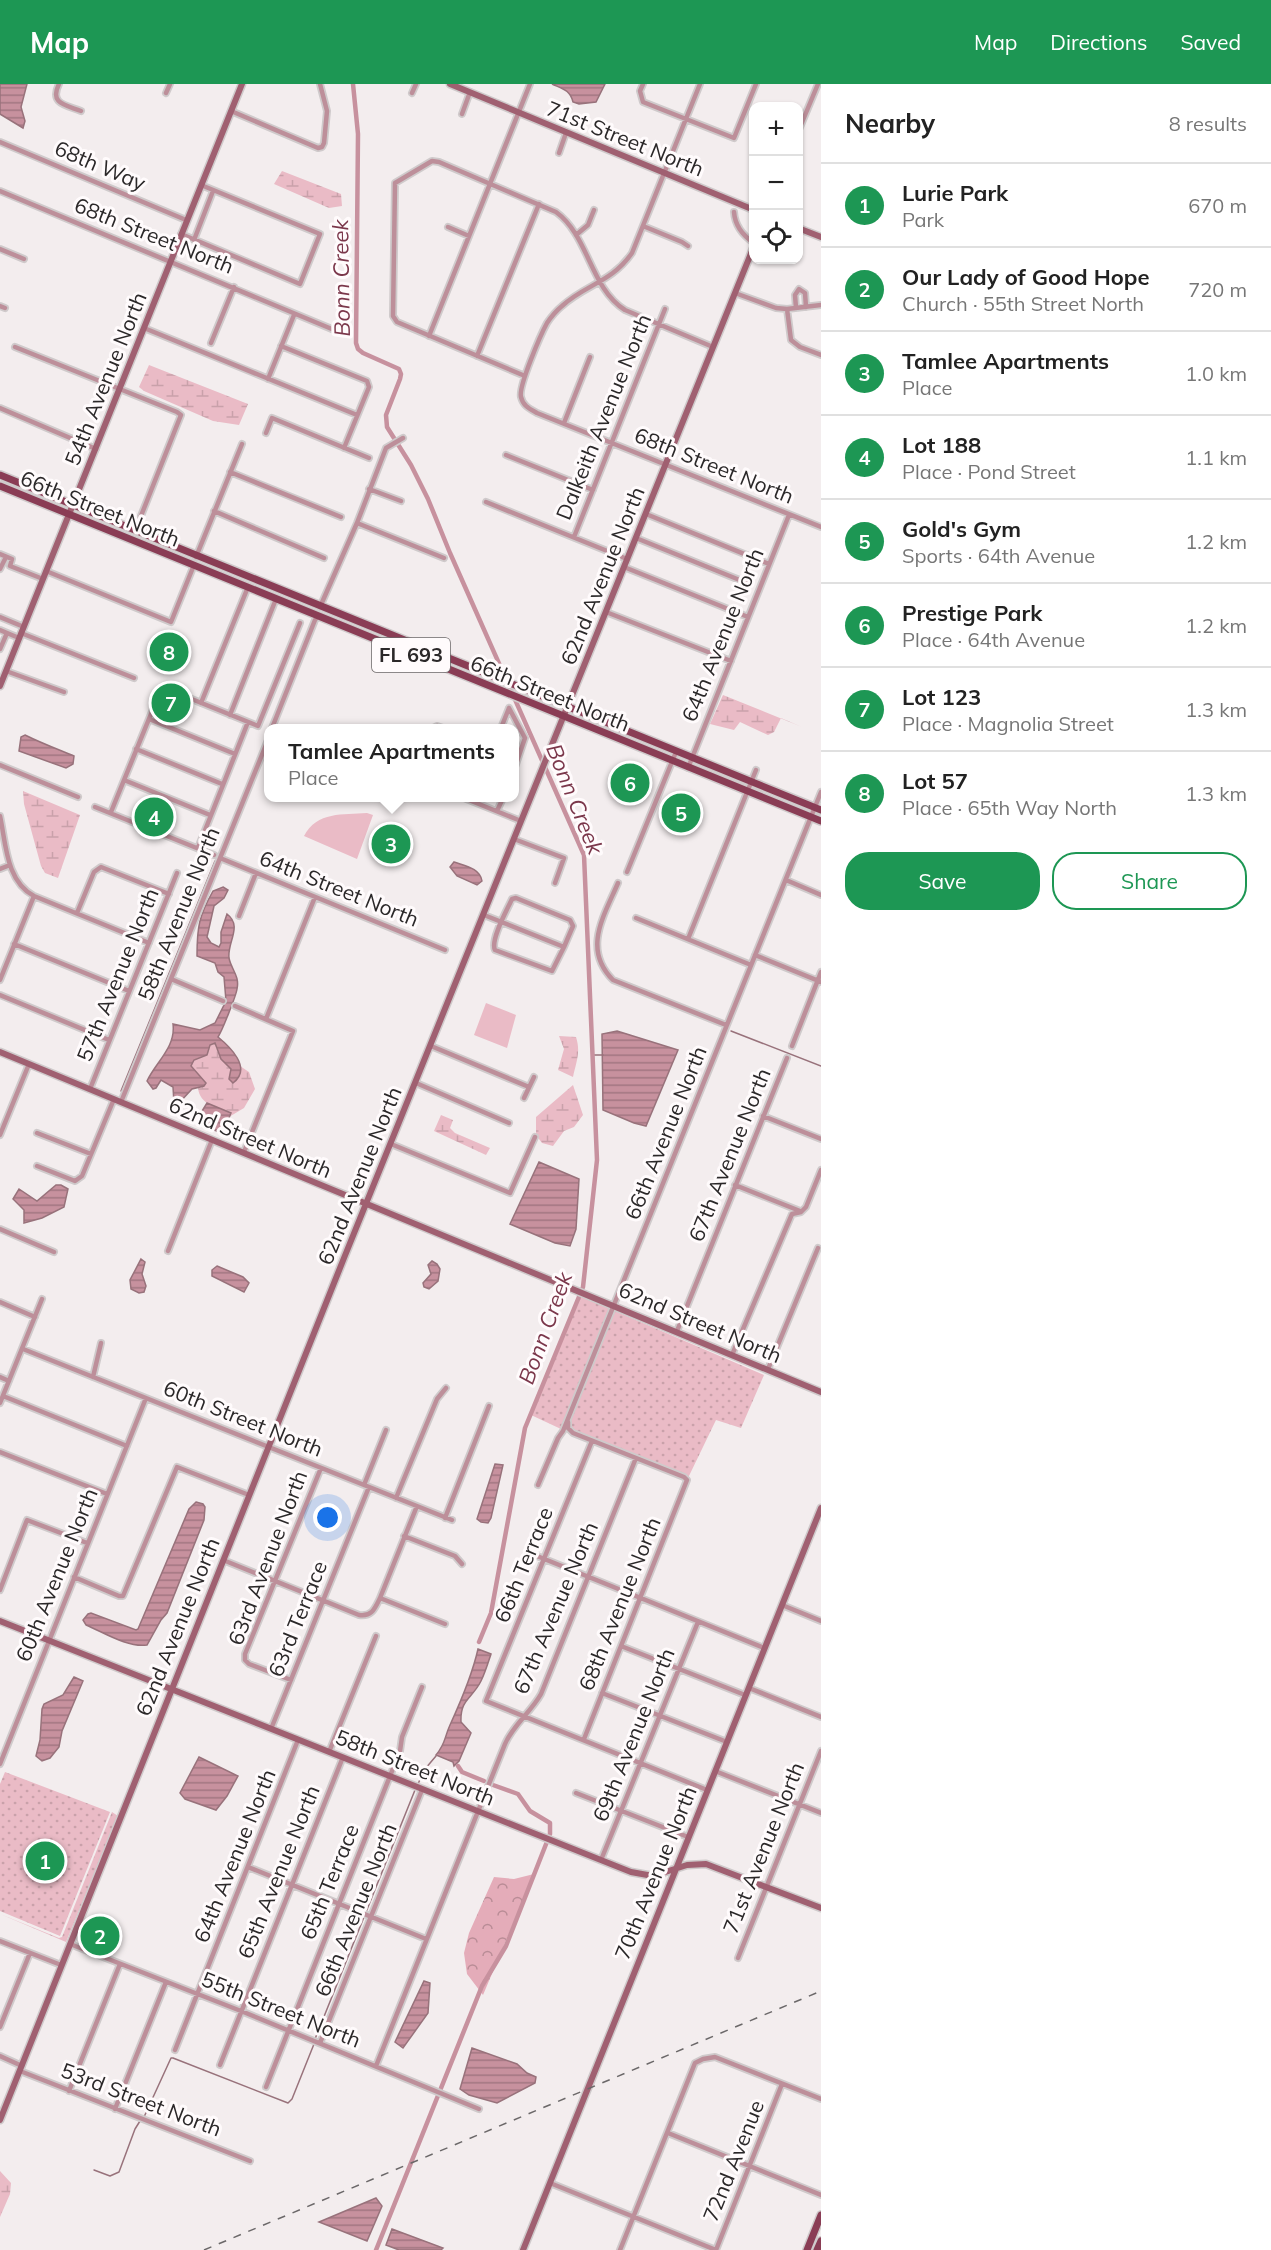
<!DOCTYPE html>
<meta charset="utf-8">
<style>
body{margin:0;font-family:Mulish,sans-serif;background:#f2f2f2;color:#222}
.controls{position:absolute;right:18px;top:18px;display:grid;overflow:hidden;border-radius:12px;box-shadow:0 2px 4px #0004}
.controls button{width:54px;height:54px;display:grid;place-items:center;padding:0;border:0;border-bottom:2px solid #e0e0e0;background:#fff;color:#222;font:30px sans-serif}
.you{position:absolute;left:328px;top:1434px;width:21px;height:21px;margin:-15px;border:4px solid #fff;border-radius:50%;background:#1a73e8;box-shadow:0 0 0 9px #1a73e833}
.badge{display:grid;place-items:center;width:39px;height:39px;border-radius:50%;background:#1d9754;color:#fff;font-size:20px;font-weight:700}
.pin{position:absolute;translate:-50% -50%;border:3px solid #fff;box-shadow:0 2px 6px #0006}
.popup{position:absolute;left:264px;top:640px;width:255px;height:78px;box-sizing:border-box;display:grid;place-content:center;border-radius:12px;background:#fff;filter:drop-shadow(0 2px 4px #0005);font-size:20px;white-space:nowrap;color:#767676}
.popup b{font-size:22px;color:#222}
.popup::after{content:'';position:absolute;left:50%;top:100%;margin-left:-12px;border:12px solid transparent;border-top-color:#fff}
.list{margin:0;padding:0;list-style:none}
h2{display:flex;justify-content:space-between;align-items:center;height:78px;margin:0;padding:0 24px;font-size:26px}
h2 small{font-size:20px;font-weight:400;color:#767676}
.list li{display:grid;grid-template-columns:39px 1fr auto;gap:18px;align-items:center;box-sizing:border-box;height:84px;padding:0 24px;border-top:2px solid #e0e0e0}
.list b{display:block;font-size:22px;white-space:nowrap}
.list p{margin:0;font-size:20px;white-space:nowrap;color:#767676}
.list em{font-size:20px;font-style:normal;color:#767676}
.actions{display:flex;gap:12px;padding:18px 24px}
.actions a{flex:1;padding:14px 0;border:2px solid #1d9754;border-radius:24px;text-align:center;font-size:21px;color:#1d9754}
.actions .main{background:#1d9754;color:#fff}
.icon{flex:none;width:33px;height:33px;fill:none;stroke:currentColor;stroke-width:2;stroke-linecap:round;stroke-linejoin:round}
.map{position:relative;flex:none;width:821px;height:2166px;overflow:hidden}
header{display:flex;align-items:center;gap:36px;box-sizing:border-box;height:84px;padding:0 30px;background:#1d9754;color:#fff}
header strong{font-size:28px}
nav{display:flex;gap:33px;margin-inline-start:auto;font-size:21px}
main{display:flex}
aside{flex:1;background:#fff}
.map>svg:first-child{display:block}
</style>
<header>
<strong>Map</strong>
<nav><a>Map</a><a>Directions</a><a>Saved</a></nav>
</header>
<main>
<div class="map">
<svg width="821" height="2166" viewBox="0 0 821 2166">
<defs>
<pattern id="forest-crowns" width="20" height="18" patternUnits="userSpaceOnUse" patternTransform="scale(1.5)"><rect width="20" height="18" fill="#e4acb9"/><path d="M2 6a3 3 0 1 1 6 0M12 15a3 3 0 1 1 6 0" fill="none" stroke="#b98c96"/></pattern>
<pattern id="wetland-marsh" width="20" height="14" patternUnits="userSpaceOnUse" patternTransform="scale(1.5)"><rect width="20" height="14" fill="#eabbc6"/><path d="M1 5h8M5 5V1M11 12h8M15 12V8" fill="none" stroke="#c9a1aa"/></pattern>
<pattern id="park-dots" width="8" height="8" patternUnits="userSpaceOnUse" patternTransform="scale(1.5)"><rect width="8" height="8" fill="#eabbc6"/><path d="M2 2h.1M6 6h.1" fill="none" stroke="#c9a1aa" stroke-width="1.8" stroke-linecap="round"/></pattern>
<pattern id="water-rules" width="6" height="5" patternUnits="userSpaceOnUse" patternTransform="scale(1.5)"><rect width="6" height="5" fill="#c7919e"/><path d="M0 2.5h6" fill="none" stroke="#a27681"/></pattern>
</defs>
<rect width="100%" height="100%" fill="#f3edee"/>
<path fill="#eabbc6" d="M367 729 373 731 357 775 304 752C317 727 343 731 367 729Z
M486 919 516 931 507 964 474 951Z"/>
<path fill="url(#forest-crowns)" d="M534 1790 483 1911 467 1890 464 1869 469 1849 494 1793 514 1795Z"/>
<path fill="url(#wetland-marsh)" d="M282 87 341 110 342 122 329 124 274 100Z
M149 281 248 320 239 341 213 337 144 307 139 303Z
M723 611 802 643 781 634 774 648 768 651 740 638 734 646 710 640Z
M23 707 80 731 58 794 45 789 41 782 24 720Z
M559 952 576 953C581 968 576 979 573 993L558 986 564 965Z
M215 959C218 973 227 983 240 989V982L249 988 255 1005 244 1024 229 1033 231 1029C216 1023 200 1021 198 1004L204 1002 191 982 194 976 207 971 210 961Z
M573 1001 583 1031 574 1043 564 1047 553 1062 542 1059 536 1051V1033Z
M441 1031 453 1036 450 1044 455 1049 490 1064 486 1071 434 1047Z
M0 2087 11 2099 10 2110 0 2133Z"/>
<path fill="url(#park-dots)" d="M581 1212 610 1224 561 1345 531 1331Z
M615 1227 764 1291 741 1344 716 1336 688 1394 575 1347 570 1343V1336Z
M5 1688 110 1728 60 1852 0 1827V1700Z
M112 1728 118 1732 66 1858 0 1830 59 1854 62 1853Z"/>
<path fill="url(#water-rules)" stroke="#98727b" stroke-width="1.5" d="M0 0H27L21 23 25 37 23 44 0 30Z
M552 0H605L596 18 579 20 573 18C570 6 563 5 552 0Z
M25 651C41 659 57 665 74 672L73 680 66 684 19 667 21 653Z
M454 778C465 782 480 784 482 797L477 801 457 792 450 783Z
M223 803 228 806 224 814 214 822 207 853 211 859 219 863 221 859V848L227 830C243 842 227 858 229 874 231 885 240 892 237 905 236 912 222 947 218 953 229 962 253 984 233 999L229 995 231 985 221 975 215 959 210 961 207 971 194 976 191 982 206 999 204 1002 192 1005 179 1019H174L173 1003 161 996 156 1004 153 1005 147 997C156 978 176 963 173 940L200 946 215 939 226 917 224 893 218 888 215 879 197 872C197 843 199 832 213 807Z
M617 947 678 966 646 1042 634 1039 603 1026 602 950Z
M207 1019 231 1029 223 1049 208 1044 200 1039 199 1032Z
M539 1078 579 1095 576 1145 570 1162 555 1159 510 1140Z
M56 1101H61L68 1105 64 1123 42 1134 24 1139V1126L13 1115 19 1105 37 1117Z
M141 1175 145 1178 142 1190 146 1202 144 1208 139 1209 131 1205 130 1196Z
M432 1177 437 1180 440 1185 438 1197 429 1205 424 1203 423 1199 431 1190 428 1181Z
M217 1182 243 1193 249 1199 244 1208 212 1192V1186Z
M495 1380 503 1381 491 1434 488 1439 481 1438 477 1435Z
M196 1418 203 1420 205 1423 204 1436 167 1529 161 1536 147 1561C128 1564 103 1548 86 1541L83 1536 88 1530 91 1529 136 1546 138 1545 189 1425Z
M478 1565 491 1570C488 1579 485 1589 481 1597 472 1615 460 1615 461 1638L471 1649 459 1677 454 1682 453 1678 436 1671C446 1659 444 1654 450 1641 461 1617 472 1592 478 1565Z
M74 1593 83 1597 62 1647 59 1663 50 1674 42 1677 36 1672 40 1656 42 1625 44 1620 63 1611Z
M199 1673 238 1692 227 1712 216 1726 185 1715 180 1709Z
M424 1897 430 1899 428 1929 403 1964 395 1958Z
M472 1964 517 1980 527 1989 536 1993 535 1999 497 2019 469 2011 460 2005Z
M376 2114 382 2122 367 2157 319 2138Z
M392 2145 443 2164 441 2166H399L386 2161Z"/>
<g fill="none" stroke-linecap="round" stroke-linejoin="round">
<path stroke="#98727b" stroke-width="1.5" d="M731 947 821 982
M593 971H603
M121 1007 215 777
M417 1702 425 1685 436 1672
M315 1955 415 1706
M144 2033 171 1974H173L288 2019 292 2015 314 1960
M94 2086 110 2092 119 2088 135 2045 140 2037"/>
<path stroke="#c7919e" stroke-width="4.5" d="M353 0 358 50 356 259 358 265 363 269 399 285 401 290 400 295 386 331 387 343 411 381 428 415 450 469 584 771 597 1076 583 1203 525 1344 491 1529 479 1558
M458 1682 462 1688 484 1697
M376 2166 482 1902 506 1862 550 1750V1739L530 1727 518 1710 493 1701"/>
<g stroke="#cfcacb" stroke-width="8">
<path id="street" d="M59 0C49 20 66 21 81 27
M643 0 640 7 643 18 734 54 756 0
M700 0 632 169C611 199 586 200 562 222 556 227 551 233 547 239 541 250 518 303 521 313 523 322 530 325 537 329L821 443
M166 9 170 0
M412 9 416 0
M231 27 318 64 322 63 324 59 327 27 320 0
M462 30 470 8
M798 48 818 0
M0 58 186 136
M559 69 566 49
M0 107 339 248
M734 128C735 142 742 151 754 159
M643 142 682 158 688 162
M448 143 469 152
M181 150 300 200 320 150 201 101
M576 151 588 141 594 126
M194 156 213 107
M0 165 24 175
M735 209 776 224 787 225 821 221
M0 222 5 224
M796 224 795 211 799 205 805 209 806 223
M787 225 791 256 800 263 821 271
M144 244 357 331
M429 252 530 0
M211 259 234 203
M281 262 367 297 369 303 344 364
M15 263 177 328 181 331 135 447
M477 272 539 120
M525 292 397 238 393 232 395 99 432 77 439 78 556 128C589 152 590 204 625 226L713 263
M268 295 294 231
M0 324 96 365
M564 339 590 273
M266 349 272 334 369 374
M506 371 593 406
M230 388 341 433
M369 405 401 417
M486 418 627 475
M214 427 324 474
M646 430 769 480
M357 439 444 474
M574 453 665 225
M636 454 747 499
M0 470 12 475 10 482 43 495
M196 473 242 360
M624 483 748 533
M0 485 6 473
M46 487 171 538 194 481
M320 523 357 439 386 364 403 354
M606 528 731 577
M0 533 24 543
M0 546 19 554
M21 549 134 594
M0 565 7 549
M6 587 64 608
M201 619 248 503
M509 624 525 654 514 686
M230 631 276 515
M149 635 235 670
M272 644 315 536 318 532
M433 644 437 642 443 644
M501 644 509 624
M136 665 222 700
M0 681 78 713
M688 684 789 431
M124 696 210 731
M464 714 521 737
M95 723 214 771
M497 727 503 714
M111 728 162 603 258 642 300 539
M0 732C6 760 6 797 34 812L149 859
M514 755 564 774 555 799
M198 764 248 638
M220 774 445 866
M0 785 10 781
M627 788 676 668
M786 796 821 811
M618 799C604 832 582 865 613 896L726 941
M77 829 94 788 101 783 169 810
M484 831 564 863 573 842 570 836 516 814 512 815C507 826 490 856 495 866L552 887 564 863
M239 832 256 789
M636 834 751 881
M688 855 756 686
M14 860 129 907
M755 871 821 898
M171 895 223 917
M0 896 34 812
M0 911 109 956
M235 922 293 947 244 1068
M266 935 315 813
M431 962 529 1003
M792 962 821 888
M416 999 509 1039
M90 1005 177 789
M524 1014 534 993
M121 1018 268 656
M763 1032 821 1055
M37 1049 91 1070
M0 1051 29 980
M391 1060 510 1109 535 1053
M37 1082 75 1097 82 1092 114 1015
M735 1101 800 1127
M0 1145 54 1168
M168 1167 212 1056
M0 1218 35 1233
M677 1247 787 974
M23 1265 452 1436
M732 1271 792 1130 801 1128 806 1123 821 1086
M768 1285 818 1164
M0 1293 9 1297
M93 1293 101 1259
M3 1312 127 1362
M0 1319 42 1215
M568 1338V1344L573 1349 684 1393 687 1396 584 1655
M592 1357 486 1617 707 1706
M0 1368 107 1410
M364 1401 386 1346
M538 1401 558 1354 563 1347 821 708
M396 1414 437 1315 446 1304
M445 1434 489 1322
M404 1452 455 1472 462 1480
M537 1472 764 1564
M223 1476 359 1531C372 1533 375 1524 380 1514L417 1422
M74 1493 119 1512H123L177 1383 249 1411
M0 1506 27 1436 87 1459
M380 1514 445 1540
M782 1521 821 1537
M621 1562 745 1611
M291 1596 249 1580 245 1576V1570L321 1384
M749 1604 821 1633
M602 1609 727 1658
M271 1645 369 1403
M329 1668 376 1552
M0 1680 146 1314
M715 1687 821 1729
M576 1709 688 1753
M601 1776 698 1538
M248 1783 426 1855
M0 1857 61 1881
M70 1860 241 1927 479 2025
M738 1874 821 1667
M0 1943 30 1869
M320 1959 422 1706
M175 1966 298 1656
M0 1972 22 1982
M220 1981 343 1673
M376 1982 505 1660C513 1641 531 1628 541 1610L636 1374
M20 1987 250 2077
M266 2003 400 1667 402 1653 422 1603
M69 2007 120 1880
M115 2025 166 1898
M668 2049 821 2111
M550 2099 716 2166
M620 2166 695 1979 703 1975 715 1973 821 2015
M716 2166 782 2000"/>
</g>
<g stroke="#cfcacb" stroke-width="9">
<path id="secondary" d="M450 0 754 126
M798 144 821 153
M0 602 242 0
M0 968 821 1308
M0 1537 631 1788 653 1792 687 1781 706 1780 821 1824
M0 2036 344 1174 754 162
M523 2166 821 1424"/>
</g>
<g stroke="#cfcacb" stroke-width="10">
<path id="primary" d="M0 391 821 726
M0 402 821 737
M807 2166 821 2131
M817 2166 821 2157"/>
</g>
<use href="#street" stroke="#bd8f9a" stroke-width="4.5"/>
<use href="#secondary" stroke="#a06071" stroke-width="6"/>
<use href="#primary" stroke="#8a3d55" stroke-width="7"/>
<path stroke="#6b6869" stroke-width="1.5" stroke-dasharray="8 8" stroke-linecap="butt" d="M204 2166 821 1907"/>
</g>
<g text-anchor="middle" stroke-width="6" stroke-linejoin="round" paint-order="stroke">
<rect fill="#fffbfc" stroke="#6b6768" stroke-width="1.5" x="372" y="554" width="78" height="34" rx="4.5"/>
<g font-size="20" font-weight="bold" fill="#2b2829">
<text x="411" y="578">FL 693</text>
</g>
<g font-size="21" fill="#2b2829" stroke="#fffbfc">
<text transform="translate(625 55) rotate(22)" y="7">71st Street North</text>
<text transform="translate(100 82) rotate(23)" y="7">68th Way</text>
<text transform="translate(154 152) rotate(22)" y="7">68th Street North</text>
<text transform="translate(106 295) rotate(-68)" y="7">54th Avenue North</text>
<text transform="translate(604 333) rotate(-68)" y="7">Dalkeith Avenue North</text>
<text transform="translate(714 382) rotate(22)" y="7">68th Street North</text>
<text transform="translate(100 425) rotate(22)" y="7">66th Street North</text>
<text transform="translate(603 492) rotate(-68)" y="7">62nd Avenue North</text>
<text transform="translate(723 551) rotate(-68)" y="7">64th Avenue North</text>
<text transform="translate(550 610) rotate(22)" y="7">66th Street North</text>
<text transform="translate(339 805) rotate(22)" y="7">64th Street North</text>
<text transform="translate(179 830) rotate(-68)" y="7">58th Avenue North</text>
<text transform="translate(118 891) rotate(-68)" y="7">57th Avenue North</text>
<text transform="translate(666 1049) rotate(-68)" y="7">66th Avenue North</text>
<text transform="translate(250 1054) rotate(23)" y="7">62nd Street North</text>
<text transform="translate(730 1071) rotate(-68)" y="7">67th Avenue North</text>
<text transform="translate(360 1092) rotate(-68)" y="7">62nd Avenue North</text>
<text transform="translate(700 1239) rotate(23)" y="7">62nd Street North</text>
<text transform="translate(243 1335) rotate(22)" y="7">60th Street North</text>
<text transform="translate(268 1474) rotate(-69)" y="7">63rd Avenue North</text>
<text transform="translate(524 1481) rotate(-68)" y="7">66th Terrace</text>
<text transform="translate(57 1491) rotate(-68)" y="7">60th Avenue North</text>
<text transform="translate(620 1520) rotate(-68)" y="7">68th Avenue North</text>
<text transform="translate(556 1524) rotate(-67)" y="7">67th Avenue North</text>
<text transform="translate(298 1535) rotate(-68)" y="7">63rd Terrace</text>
<text transform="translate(178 1543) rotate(-68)" y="7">62nd Avenue North</text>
<text transform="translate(634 1651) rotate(-68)" y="7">69th Avenue North</text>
<text transform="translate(415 1684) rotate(22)" y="7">58th Street North</text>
<text transform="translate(764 1764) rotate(-68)" y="7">71st Avenue North</text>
<text transform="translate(235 1772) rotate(-68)" y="7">64th Avenue North</text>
<text transform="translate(279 1788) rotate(-68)" y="7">65th Avenue North</text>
<text transform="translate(656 1789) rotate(-68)" y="7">70th Avenue North</text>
<text transform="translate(330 1798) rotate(-68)" y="7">65th Terrace</text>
<text transform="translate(356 1826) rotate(-68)" y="7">66th Avenue North</text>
<text transform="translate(281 1926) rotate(22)" y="7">55th Street North</text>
<text transform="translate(141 2016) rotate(21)" y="7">53rd Street North</text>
<text transform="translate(734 2077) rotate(-68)" y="7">72nd Avenue</text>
</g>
<g font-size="22" font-style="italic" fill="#7b374b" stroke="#fffbfc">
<text transform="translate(341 194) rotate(-91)" y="8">Bonn Creek</text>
<text transform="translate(575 715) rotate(68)" y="8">Bonn Creek</text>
<text transform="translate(545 1244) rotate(-70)" y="8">Bonn Creek</text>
</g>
</g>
</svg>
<div class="controls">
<button>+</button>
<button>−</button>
<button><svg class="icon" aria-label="locate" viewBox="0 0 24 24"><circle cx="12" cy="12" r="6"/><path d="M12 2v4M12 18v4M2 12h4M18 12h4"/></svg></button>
</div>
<div class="you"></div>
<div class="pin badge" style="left:45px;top:1777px">1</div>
<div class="pin badge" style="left:100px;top:1852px">2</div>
<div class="pin badge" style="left:391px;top:760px">3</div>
<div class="popup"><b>Tamlee Apartments</b>Place</div>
<div class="pin badge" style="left:154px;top:733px">4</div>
<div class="pin badge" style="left:681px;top:729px">5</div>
<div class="pin badge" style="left:630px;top:699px">6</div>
<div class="pin badge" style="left:171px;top:619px">7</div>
<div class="pin badge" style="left:169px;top:568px">8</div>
</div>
<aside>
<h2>Nearby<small>8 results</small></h2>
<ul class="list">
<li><span class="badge">1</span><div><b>Lurie Park</b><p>Park</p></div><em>670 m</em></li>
<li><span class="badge">2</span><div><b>Our Lady of Good Hope</b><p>Church · 55th Street North</p></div><em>720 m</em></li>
<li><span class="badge">3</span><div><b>Tamlee Apartments</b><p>Place</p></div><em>1.0 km</em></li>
<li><span class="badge">4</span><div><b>Lot 188</b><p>Place · Pond Street</p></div><em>1.1 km</em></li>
<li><span class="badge">5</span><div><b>Gold's Gym</b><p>Sports · 64th Avenue</p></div><em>1.2 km</em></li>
<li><span class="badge">6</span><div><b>Prestige Park</b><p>Place · 64th Avenue</p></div><em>1.2 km</em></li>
<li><span class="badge">7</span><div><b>Lot 123</b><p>Place · Magnolia Street</p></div><em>1.3 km</em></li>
<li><span class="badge">8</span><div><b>Lot 57</b><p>Place · 65th Way North</p></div><em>1.3 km</em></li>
</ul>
<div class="actions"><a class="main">Save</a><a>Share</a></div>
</aside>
</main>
